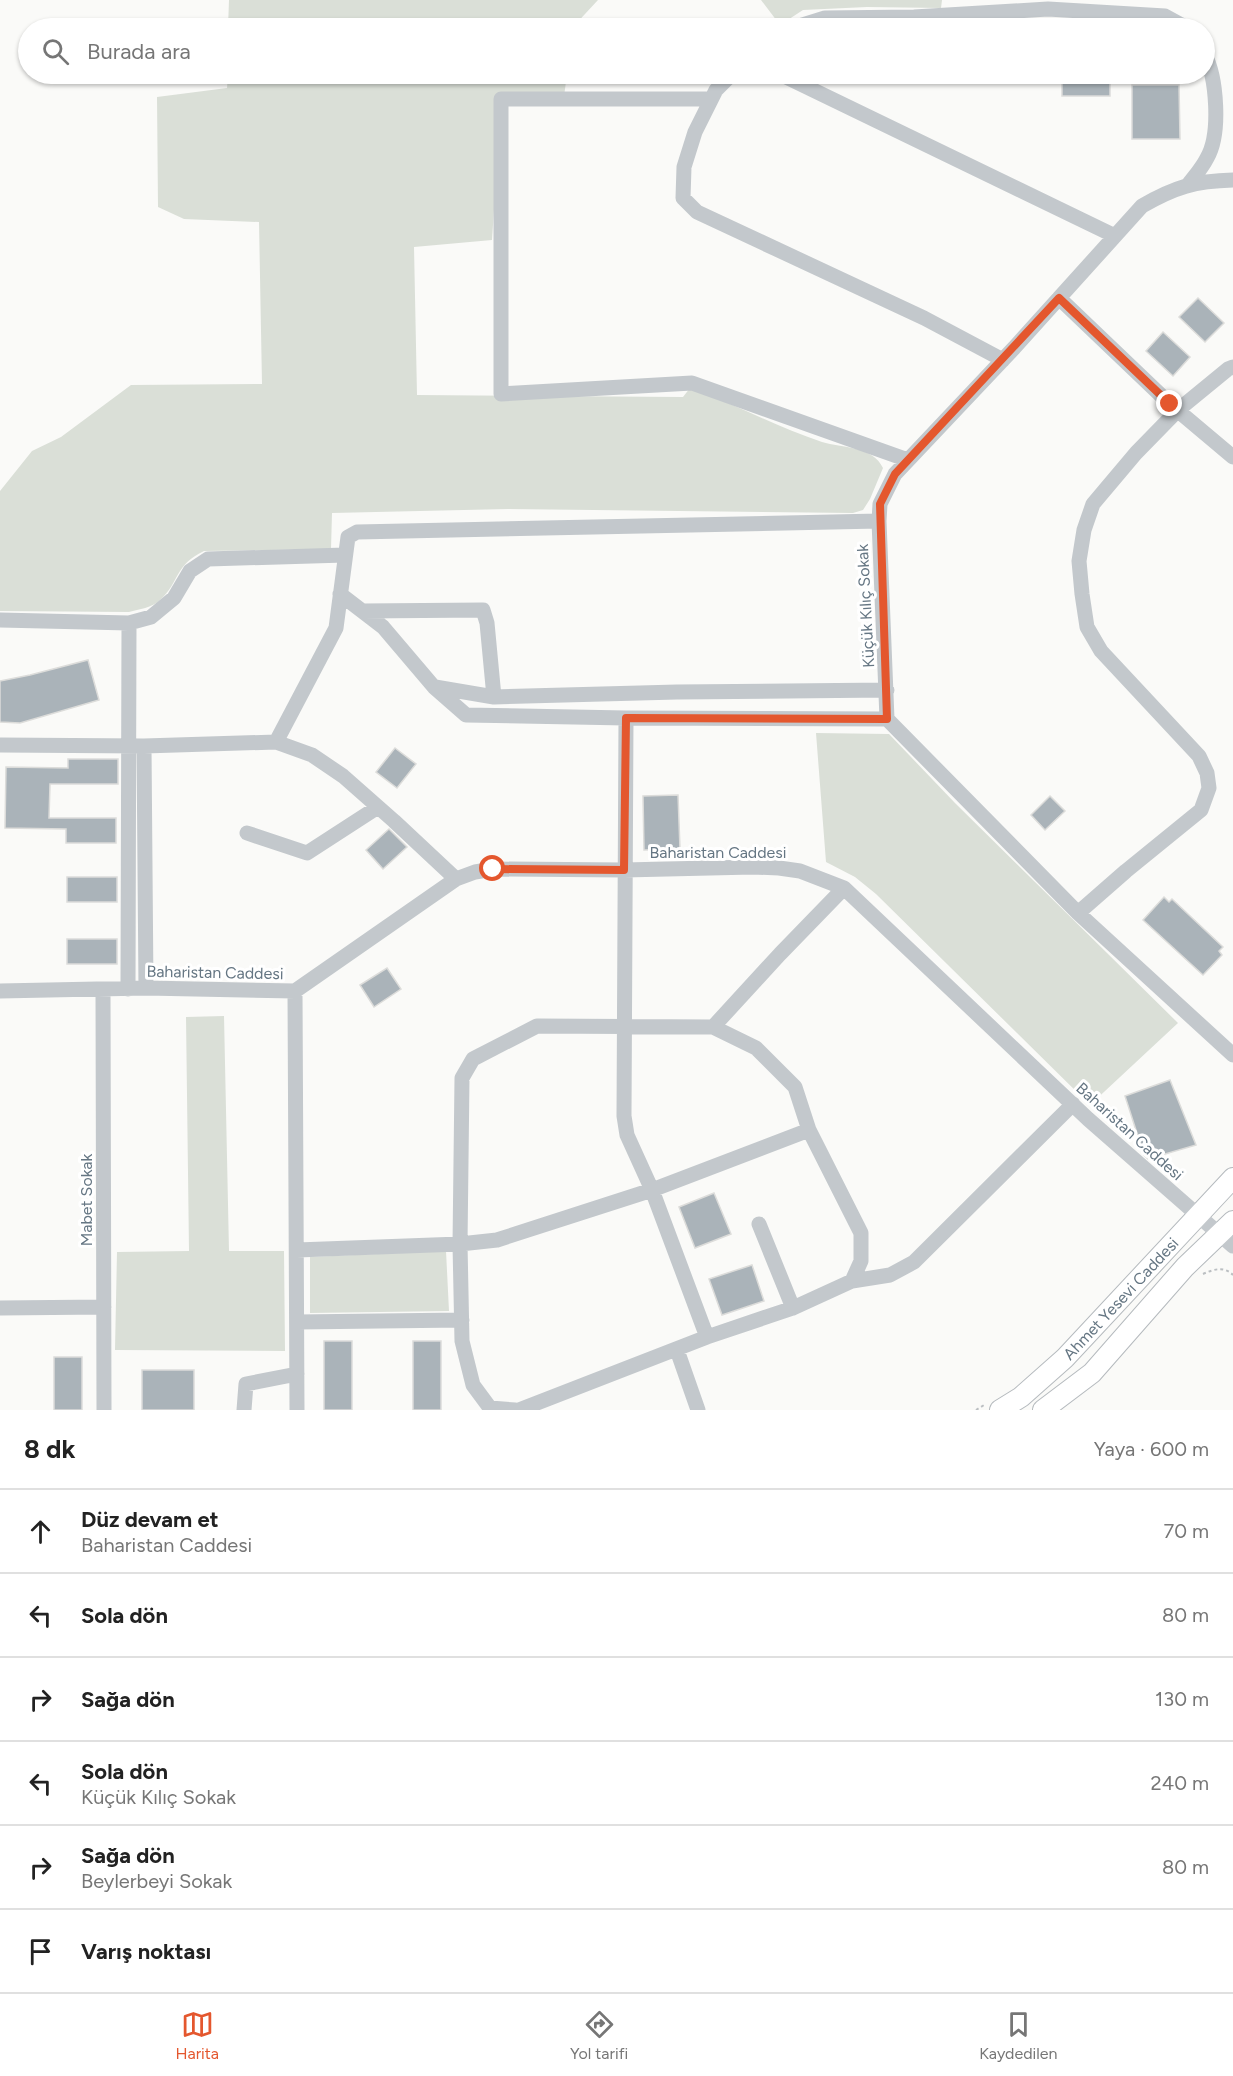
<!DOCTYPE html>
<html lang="tr">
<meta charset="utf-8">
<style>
body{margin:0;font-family:Figtree,sans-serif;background:#f6f6f6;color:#222}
.stop{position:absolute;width:18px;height:18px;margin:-14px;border:4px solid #e4572e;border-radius:50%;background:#fff}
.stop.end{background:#e4572e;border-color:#fff;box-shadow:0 2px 6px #0008}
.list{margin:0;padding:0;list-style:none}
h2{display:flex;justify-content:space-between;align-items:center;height:78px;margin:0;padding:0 24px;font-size:26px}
h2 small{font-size:20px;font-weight:400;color:#767676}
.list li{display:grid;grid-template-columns:39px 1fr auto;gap:18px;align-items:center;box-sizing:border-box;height:84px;padding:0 24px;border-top:2px solid #e0e0e0}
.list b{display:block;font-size:22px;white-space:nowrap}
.list p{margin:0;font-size:20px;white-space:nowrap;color:#767676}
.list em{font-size:20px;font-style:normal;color:#767676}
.icon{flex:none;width:33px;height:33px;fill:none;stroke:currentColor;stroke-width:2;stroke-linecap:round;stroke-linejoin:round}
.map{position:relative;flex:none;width:1233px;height:1410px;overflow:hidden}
.search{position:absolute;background:#fff;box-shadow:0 2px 4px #0004;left:18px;right:18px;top:18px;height:66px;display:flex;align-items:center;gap:15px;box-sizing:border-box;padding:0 21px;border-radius:33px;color:#767676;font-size:22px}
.sheet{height:582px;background:#fff}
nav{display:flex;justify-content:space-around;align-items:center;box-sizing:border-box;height:84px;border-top:2px solid #e0e0e0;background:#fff;font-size:16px;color:#767676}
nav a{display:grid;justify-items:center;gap:3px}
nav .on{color:#e4572e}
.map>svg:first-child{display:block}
</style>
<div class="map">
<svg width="1233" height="1410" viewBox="0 0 1233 1410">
<rect width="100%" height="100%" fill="#fafaf8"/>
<path fill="#dadfd7" d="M229 0H598L572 28H228Z
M761 0H942L941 8 867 7 803 10 780 25Z
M228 74H567L563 104 501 103 492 240 414 247 417 395 683 397 690 388C735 404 777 427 822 442 842 448 873 446 883 468L870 499 863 510 853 513 508 509 332 513 331 549 204 551C174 565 180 582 160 600 152 608 139 609 129 612L0 611V491L32 451 61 437 131 385 262 384 259 222 184 219 158 207 157 97 227 88Z
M816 733 889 734 955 803 1178 1023 1090 1105 876 894 855 877 826 862Z
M224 1016 229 1251H284L285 1351 115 1350 117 1252 189 1251 186 1017Z
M446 1251 449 1311 310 1313V1257Z"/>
<path fill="#aab3b9" stroke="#dcdcda" stroke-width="1.5" d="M1062 74H1110V96H1062Z
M1132 85H1179L1180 139H1132Z
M1198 298 1224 323 1205 342 1179 317Z
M1163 332 1190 357 1173 376 1146 351Z
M88 660 99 700 20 723 0 722V681L30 675Z
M395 748 416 764 397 788 376 772Z
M68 759H118V784H50L49 818H116V843H66V829L5 828 6 767 68 768Z
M678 795 680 849 644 850 643 796Z
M1050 796 1065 811 1045 830 1031 815Z
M389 829 407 847 383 869 366 850Z
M67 877H117V902H67Z
M1164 897 1169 902 1172 899 1223 947 1219 951 1222 955 1203 975 1143 920Z
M67 939H117V964H67Z
M387 968 401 989 374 1007 360 985Z
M1170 1080 1196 1145 1148 1159 1144 1155 1125 1096Z
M714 1193 731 1234 695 1248 679 1207Z
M752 1265 764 1301 722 1315 709 1279Z
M324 1341H352V1410H324Z
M413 1341H441V1410H413Z
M54 1357H82V1410H54Z
M142 1370H194V1410H142Z"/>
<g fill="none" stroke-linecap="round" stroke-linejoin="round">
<g stroke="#b5babe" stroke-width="22">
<g id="major">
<path id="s1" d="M1000 1410 1021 1397 1065 1358 1233 1178"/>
<path d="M1043 1410 1092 1373 1185 1267 1233 1221"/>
</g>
</g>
<path stroke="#bbbfc2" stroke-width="2" stroke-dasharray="3 3" stroke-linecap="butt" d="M1203 1274C1214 1269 1224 1266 1233 1275
M976 1410 984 1405"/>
<path stroke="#c3c8cc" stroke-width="15" d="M793 28 825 18 914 17 1048 9 1165 16 1187 28
M732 74 716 90 695 132 684 167 683 198 697 212 924 318 1003 360
M780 74 1115 236
M711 99H501V394L692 383 908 460
M1233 180C1195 181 1175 187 1142 206L1014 348 895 474 880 504 879 521 887 719 1078 913 1233 1055
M1188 185C1194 177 1202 168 1207 158 1221 134 1217 77 1204 53
M1059 298 1170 404 1233 457
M340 594 383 627 434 687 466 715 626 718 887 719
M363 611 483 610 487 623 494 697
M0 620 129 623 151 617 174 598 190 571 208 559 345 555
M435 687 494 697 677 692 887 690
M276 742 312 755 343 776 394 821 456 879
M0 745 144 746 276 742 336 628 348 537 357 532 879 521
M144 746 146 988
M247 833 307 853 378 807
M1078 913 1126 871 1201 810 1209 788 1207 773 1199 756 1101 651 1087 627 1082 594 1079 561 1084 530 1093 504 1136 453 1178 410 1228 369 1233 367
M103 989 104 1410
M128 989 129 623
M0 991 146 988 295 991 456 879 475 872 493 869 624 870 753 867 779 868 800 871 844 888 1088 1119 1233 1246
M295 991 297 1410
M713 1027 780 954 844 888
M759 1224 793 1308
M297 1250 460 1244 462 1078 473 1059 537 1026 713 1027 756 1048 795 1087 809 1130
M852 1281 890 1275 914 1262 1073 1104
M0 1308 104 1307
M297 1322 462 1320
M677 1350 698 1410
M244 1410 246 1384 297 1374
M515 1410 490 1408 473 1385 462 1341 460 1244 497 1240 652 1190 809 1130 861 1233V1261L852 1281 793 1308 707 1337 652 1190 627 1135 624 1116 626 718
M519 1410 707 1337"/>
<use href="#major" stroke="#fff" stroke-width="20"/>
</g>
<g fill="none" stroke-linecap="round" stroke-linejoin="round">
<path stroke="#e4572e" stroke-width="8" d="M493 869 624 870 626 718 887 719 880 504 895 474 1059 298 1170 404"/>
</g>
<g text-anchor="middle" stroke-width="6" stroke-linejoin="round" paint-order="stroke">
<g font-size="16" fill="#657683" stroke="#fff">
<text transform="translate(865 606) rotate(-93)" y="6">Küçük Kılıç Sokak</text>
<text x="718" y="858">Baharistan Caddesi</text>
<text transform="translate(215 972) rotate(1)" y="6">Baharistan Caddesi</text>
<text transform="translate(1130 1131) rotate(42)" y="6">Baharistan Caddesi</text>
<text transform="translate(86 1200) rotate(-90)" y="6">Mabet Sokak</text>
<text dy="6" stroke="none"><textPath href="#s1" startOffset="165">Ahmet Yesevi Caddesi</textPath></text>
</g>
</g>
</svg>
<div class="stop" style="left:493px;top:869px"></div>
<div class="stop end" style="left:1170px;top:404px"></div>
<div class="search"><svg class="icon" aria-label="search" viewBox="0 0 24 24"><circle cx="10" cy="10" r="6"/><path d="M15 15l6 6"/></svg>Burada ara</div>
</div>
<section class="sheet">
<h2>8 dk<small>Yaya · 600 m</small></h2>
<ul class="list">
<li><svg class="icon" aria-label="ahead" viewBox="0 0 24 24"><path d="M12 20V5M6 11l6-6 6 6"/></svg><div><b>Düz devam et</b><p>Baharistan Caddesi</p></div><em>70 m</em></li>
<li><svg class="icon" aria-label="left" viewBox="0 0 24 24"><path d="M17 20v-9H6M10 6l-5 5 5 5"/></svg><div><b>Sola dön</b></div><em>80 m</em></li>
<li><svg class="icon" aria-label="right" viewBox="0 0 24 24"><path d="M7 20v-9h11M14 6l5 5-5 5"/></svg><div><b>Sağa dön</b></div><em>130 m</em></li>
<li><svg class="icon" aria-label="left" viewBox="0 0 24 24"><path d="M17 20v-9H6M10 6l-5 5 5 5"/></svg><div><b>Sola dön</b><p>Küçük Kılıç Sokak</p></div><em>240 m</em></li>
<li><svg class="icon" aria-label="right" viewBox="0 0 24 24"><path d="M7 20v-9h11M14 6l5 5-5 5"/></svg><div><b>Sağa dön</b><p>Beylerbeyi Sokak</p></div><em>80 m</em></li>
<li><svg class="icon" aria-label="arrive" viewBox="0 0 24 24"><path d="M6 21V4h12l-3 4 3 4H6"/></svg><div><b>Varış noktası</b></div></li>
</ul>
</section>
<nav>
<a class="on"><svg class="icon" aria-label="map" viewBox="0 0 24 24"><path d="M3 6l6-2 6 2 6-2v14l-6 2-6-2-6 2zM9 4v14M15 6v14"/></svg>Harita</a>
<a><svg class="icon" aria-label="directions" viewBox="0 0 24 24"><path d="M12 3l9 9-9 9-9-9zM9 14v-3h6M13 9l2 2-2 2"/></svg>Yol tarifi</a>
<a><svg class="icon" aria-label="saved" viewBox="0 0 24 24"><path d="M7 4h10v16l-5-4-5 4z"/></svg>Kaydedilen</a>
</nav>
